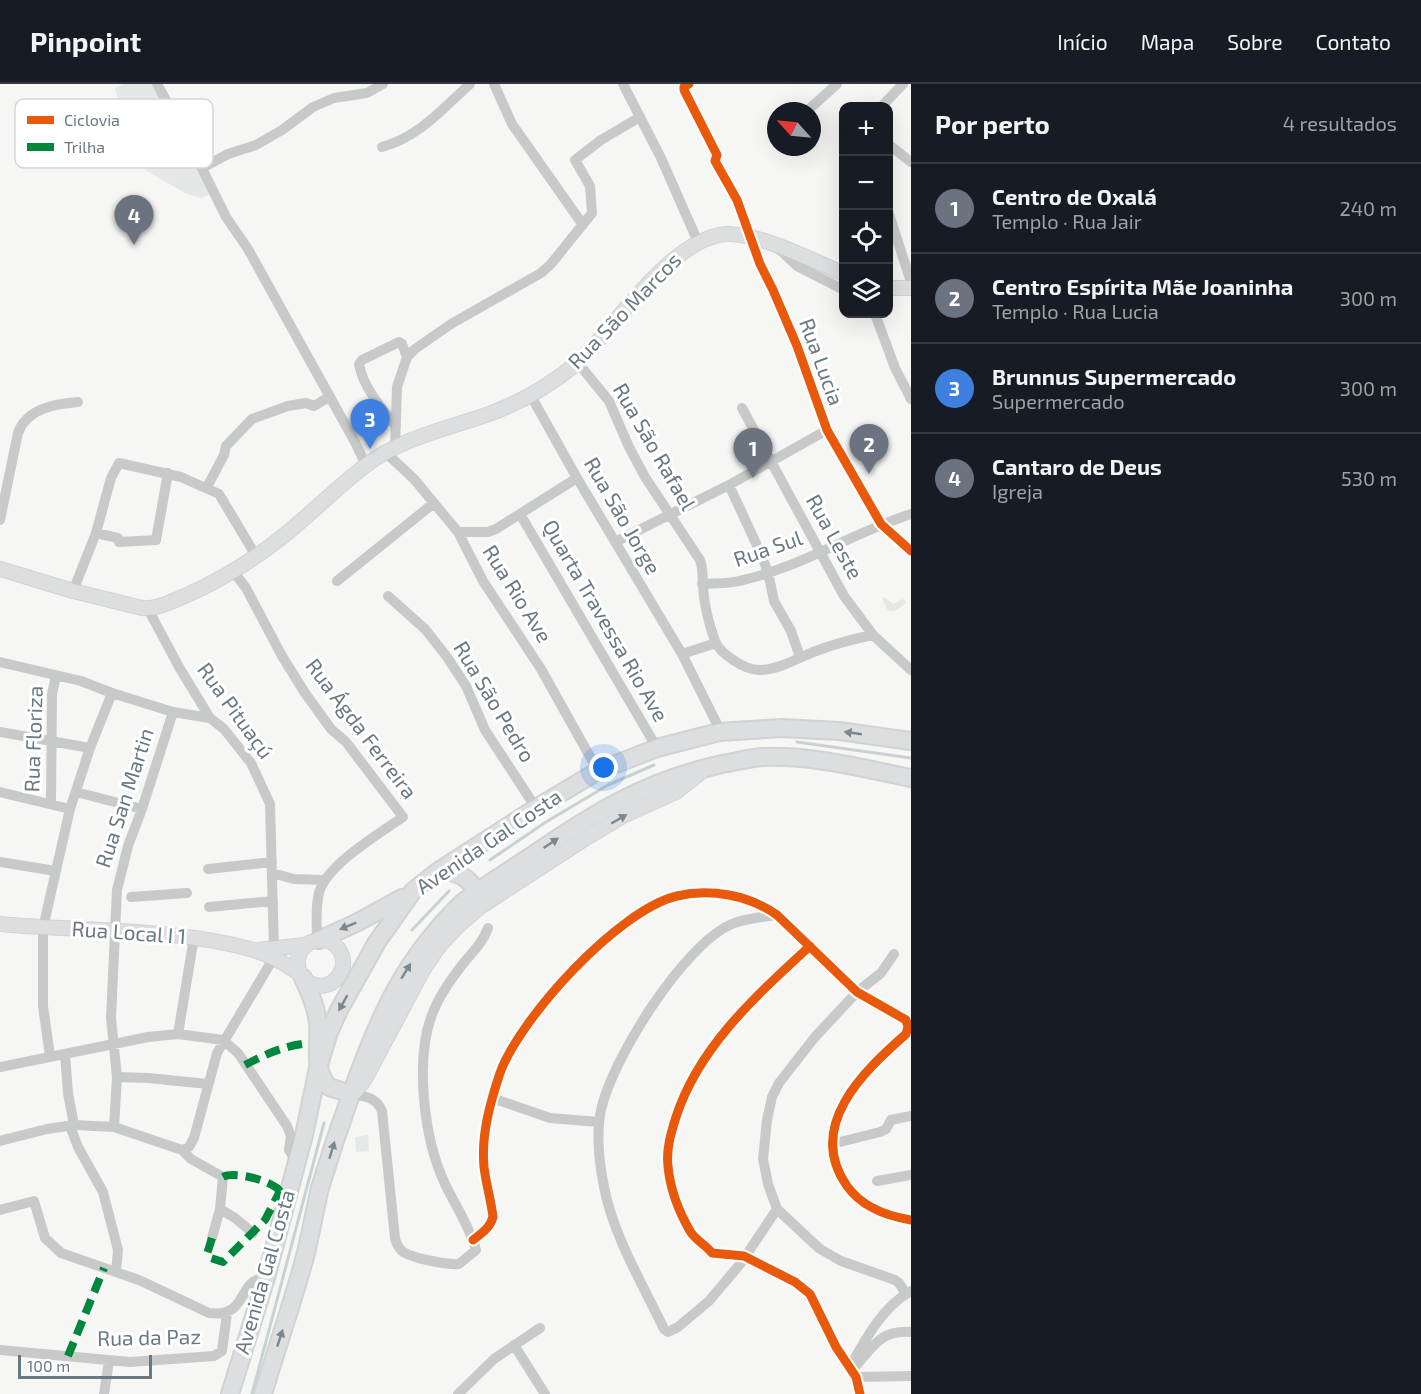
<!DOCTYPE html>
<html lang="pt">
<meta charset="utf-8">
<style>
body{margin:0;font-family:"Exo 2",sans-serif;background:#20242c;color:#f1f3f6}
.controls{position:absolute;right:18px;top:18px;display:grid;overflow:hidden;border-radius:12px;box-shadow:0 6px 24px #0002}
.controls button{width:54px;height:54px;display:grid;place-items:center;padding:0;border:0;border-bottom:2px solid #363941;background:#171b24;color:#f1f3f6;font:30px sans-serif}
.compass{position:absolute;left:767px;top:18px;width:54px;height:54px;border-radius:50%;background:#171b24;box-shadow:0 6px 24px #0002;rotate:297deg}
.scale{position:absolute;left:18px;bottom:15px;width:134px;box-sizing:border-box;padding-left:6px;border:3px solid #687982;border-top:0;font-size:16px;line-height:21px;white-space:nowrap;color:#687982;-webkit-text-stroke:4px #fff;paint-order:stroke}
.you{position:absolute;left:604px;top:684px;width:21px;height:21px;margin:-15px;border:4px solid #fff;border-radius:50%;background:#1a73e8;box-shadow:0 0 0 9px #1a73e833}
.badge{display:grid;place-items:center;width:39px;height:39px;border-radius:50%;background:#8c9099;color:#fff;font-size:20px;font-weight:700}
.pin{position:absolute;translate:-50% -50px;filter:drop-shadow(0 2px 3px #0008)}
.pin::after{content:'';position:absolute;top:32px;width:21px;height:18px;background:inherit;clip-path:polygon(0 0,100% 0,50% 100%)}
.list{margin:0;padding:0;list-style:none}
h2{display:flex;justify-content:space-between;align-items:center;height:78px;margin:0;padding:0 24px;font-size:26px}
h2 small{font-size:20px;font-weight:400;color:#9ea1a6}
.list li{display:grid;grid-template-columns:39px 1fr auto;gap:18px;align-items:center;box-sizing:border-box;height:90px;padding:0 24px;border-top:2px solid #363941}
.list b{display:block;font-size:22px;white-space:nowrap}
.list p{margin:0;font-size:20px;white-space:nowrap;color:#9ea1a6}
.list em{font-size:20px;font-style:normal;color:#9ea1a6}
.icon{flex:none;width:33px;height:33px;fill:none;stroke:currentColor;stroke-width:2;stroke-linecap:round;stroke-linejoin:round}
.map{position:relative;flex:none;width:911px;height:1310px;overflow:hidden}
header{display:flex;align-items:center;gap:36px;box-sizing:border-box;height:84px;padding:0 30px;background:#171b24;border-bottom:2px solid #363941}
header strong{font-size:28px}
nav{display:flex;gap:33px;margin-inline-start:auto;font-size:21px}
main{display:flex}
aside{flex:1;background:#171b24}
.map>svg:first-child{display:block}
</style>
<header>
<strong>Pinpoint</strong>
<nav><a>Início</a><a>Mapa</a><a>Sobre</a><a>Contato</a></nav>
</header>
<main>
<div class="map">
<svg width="911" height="1310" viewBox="0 0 911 1310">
<rect width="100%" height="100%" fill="#f6f6f5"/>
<path fill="#e6e7e7" d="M124 0H155L213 109 201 114 187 110 145 86 129 57 115 4Z
M368 1051 369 1067 356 1068 355 1053Z"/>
<path fill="#e5e7e2" d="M884 513 893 520 903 515 906 517V519L897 526 890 527 887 525 882 514Z"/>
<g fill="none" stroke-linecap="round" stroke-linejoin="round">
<path stroke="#c8d2d3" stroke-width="3" d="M797 658 911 674
M490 776 546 738 608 701 654 681
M412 846 449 807
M252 1310 324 1039"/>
<g stroke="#d1d2d3" stroke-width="16">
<path id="secondary" d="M888 204H911
M0 485 73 507 142 524C156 526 172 517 185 512 219 497 252 477 282 453 310 431 336 404 365 382 399 355 445 345 486 331 518 320 549 302 576 280 584 273 591 264 598 257 629 222 673 161 719 151 750 144 814 177 844 190
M0 840C84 848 172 843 254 866 267 870 287 880 298 889 306 895 309 902 321 902 337 901 348 883 341 869 328 842 288 860 300 889
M258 866 305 861
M356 1007 365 995 423 886 440 861 458 842 480 823 583 756 625 731 676 708 704 686"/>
</g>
<g stroke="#d1d2d2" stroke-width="20">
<path id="primary" d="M441 786C457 789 469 792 476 808
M319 856 358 838 402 814
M303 894C310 909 316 922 318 939 320 961 312 985 329 1003L351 1010
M230 1310 266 1194 304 1051 318 984 329 948 339 926 377 858 413 807 437 788 536 724 598 687 657 664 719 648 782 644 839 647 911 657
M263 1310C276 1266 291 1223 303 1180 310 1155 314 1129 320 1104 330 1071 341 1038 353 1005 380 930 404 876 462 819 484 802 507 788 530 773 594 729 645 697 722 680 735 678 749 674 762 673 813 671 862 684 911 694"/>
</g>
<path stroke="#c8caca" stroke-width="10" d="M157 0 185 50 226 133 248 165 355 358 366 381
M494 0 512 40 583 141
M623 0 661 74 698 158
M689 0 684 3V6L717 71 715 77 737 116 760 180 773 206 797 262 827 346 881 440 911 467
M882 22 903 0
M807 27 837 0
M888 60 911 78
M382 63C420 52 441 26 470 0
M202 84 228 70 256 61 282 46 313 23 334 14 367 9 383 0
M888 127 911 198
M776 162 797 182 844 206
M875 230 895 284 911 315
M578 279 609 317 629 363 645 393 700 476C704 487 702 493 703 503 704 520 709 540 715 557 720 570 745 586 759 586 778 586 798 574 816 567 834 560 853 555 873 551
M531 312 577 394 682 570 719 644 724 648
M742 324 844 512 873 551 911 586
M396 342C381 324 363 303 359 280L362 276 399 258 402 260 407 273
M395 364 397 303 407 273 415 265 451 240 541 189 551 180 592 129 590 102 575 76 601 56 640 33
M385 368 414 395 458 448 483 497 541 585 598 687
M729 401 760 468 768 488 774 517 791 547 800 573
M207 403 224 371 226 362 252 335 288 322 306 319 314 322 329 313
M520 430 657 664
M0 436 18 349C27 324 55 320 78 318
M458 448H488L496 445 577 394
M96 449 118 454 119 458 156 456 168 389
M615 458 729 401 827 346
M233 487 246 504 282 572 305 609 331 645 346 658 403 733C379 750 326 781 319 809 315 824 317 841 317 856
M337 497 434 419
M702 500C714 499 727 500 739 497 800 484 852 449 911 430
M73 507 96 449 111 394 119 379 181 393 219 410 256 472
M388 512 425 545 447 573 466 602 485 646 536 724
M148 525 179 583 210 634 224 645 251 679 270 720 274 866
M682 570 716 559
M0 578 81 597 112 609 173 628 210 634
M0 648 90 664
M0 708 70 725
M76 708 142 725
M51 719 52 610 56 592
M0 778 56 787
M208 785 272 778
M272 789 294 795 324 796
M131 813 187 809
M209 823 273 817
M777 831C762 833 746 834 732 840 684 860 612 975 601 1026 596 1050 599 1078 604 1103 613 1151 643 1201 664 1245L668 1248 678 1243 709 1217 741 1179 777 1125
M810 862C757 911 699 962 676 1033 671 1049 666 1065 668 1082 670 1104 679 1128 690 1147 695 1156 705 1160 712 1169L744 1172 795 1198 810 1210 836 1263 856 1293 860 1310
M894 870 881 889 857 908 815 953 779 999 772 1013 767 1036 763 1075 768 1100 777 1125 808 1154 820 1165 841 1177 895 1196 899 1199 906 1210
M178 950 194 853
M65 970 68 1009 74 1041
M50 972 43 922V844L70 725 90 664 112 609
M0 983 148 953 178 950 223 956 238 969 287 1042 291 1052 289 1066 297 1079
M117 993 148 994 208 1000
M351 1010C365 1012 376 1013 382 1027L395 1154C396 1159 398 1163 402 1167 410 1174 448 1181 459 1180L476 1166C470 1143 455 1121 445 1100 424 1055 414 975 433 928 439 913 449 898 459 885 469 871 482 861 488 844
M492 1014 550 1034 599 1038
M70 1042 78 1063 103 1108 118 1166 116 1188
M114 1043 117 993 111 934 117 806 128 762 142 725 173 628
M0 1057 47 1045 74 1041 114 1043 182 1066 191 1075 223 1093 220 1125 212 1154
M832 1060 880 1048 886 1045 891 1036 911 1032
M182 1066 189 1063 194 1054 217 969 273 875
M877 1097 911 1091
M220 1125 235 1134 253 1149
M0 1126 34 1117 45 1154 61 1169 139 1196 209 1229C250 1234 236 1195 266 1194
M473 1156C482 1149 490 1144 493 1133 491 1116 486 1100 484 1083 481 1051 490 1019 500 989 520 934 618 826 677 812 710 804 749 811 777 831L857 908 906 936 908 943 906 950C864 987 805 1042 847 1102 861 1122 887 1132 911 1136
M514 1261 545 1310
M0 1266 130 1278 214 1272 222 1267 227 1229
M856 1282C874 1261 881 1246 911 1248
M850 1283C865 1256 883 1222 911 1207
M856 1293 911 1292
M104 1310 109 1277
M458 1310 494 1275 540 1244"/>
<use href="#secondary" stroke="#dddedf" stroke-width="14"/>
<use href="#primary" stroke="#dddedf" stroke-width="16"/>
<path stroke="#00873e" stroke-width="8" stroke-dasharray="15 8" stroke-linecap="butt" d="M245 981C264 971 281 963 302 960
M223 1093C234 1087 271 1096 280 1107 282 1110 284 1117 285 1121
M212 1154 207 1170 211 1174 223 1178 265 1136 280 1107
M68 1272 104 1184"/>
<g stroke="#fff" stroke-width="13">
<path id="cycleway" d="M689 0 684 3V6L717 71 715 77 737 116 760 180 773 206 797 262 827 346 881 440 911 467
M810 862C757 911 699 962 676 1033 671 1049 666 1065 668 1082 670 1104 679 1128 690 1147 695 1156 705 1160 712 1169L744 1172 795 1198 810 1210 836 1263 856 1293 860 1310
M473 1156C482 1149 490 1144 493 1133 491 1116 486 1100 484 1083 481 1051 490 1019 500 989 520 934 618 826 677 812 710 804 749 811 777 831L857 908 906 936 908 943 906 950C864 987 805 1042 847 1102 861 1122 887 1132 911 1136"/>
</g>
<use href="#cycleway" stroke="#e8590c" stroke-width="9"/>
</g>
<defs><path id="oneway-solid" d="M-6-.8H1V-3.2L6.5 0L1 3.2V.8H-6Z" transform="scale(1.5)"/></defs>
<g fill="#7a8890">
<use href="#oneway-solid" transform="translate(853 649) rotate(-172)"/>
<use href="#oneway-solid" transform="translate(619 735) rotate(-30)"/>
<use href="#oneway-solid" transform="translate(551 759) rotate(-34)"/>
<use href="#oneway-solid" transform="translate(348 842) rotate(158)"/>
<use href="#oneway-solid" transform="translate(406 887) rotate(-58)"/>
<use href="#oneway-solid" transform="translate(343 919) rotate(119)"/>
<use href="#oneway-solid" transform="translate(332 1066) rotate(-73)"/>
<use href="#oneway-solid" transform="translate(280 1254) rotate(-72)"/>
</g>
<g text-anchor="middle" stroke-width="6" stroke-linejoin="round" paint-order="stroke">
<g font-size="21" fill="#687982" stroke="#fff">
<text transform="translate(625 227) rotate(-46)" y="7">Rua São Marcos</text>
<text transform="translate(821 278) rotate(70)" y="7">Rua Lucia</text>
<text transform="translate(654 363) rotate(60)" y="7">Rua São Rafael</text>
<text transform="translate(622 432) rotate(60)" y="7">Rua São Jorge</text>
<text transform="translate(834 453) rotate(61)" y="7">Rua Leste</text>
<text transform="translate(768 465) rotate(-19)" y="7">Rua Sul</text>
<text transform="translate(517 510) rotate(58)" y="7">Rua Rio Ave</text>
<text transform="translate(605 537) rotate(60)" y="7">Quarta Travessa Rio Ave</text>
<text transform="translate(494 618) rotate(59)" y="7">Rua São Pedro</text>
<text transform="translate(235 627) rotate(54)" y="7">Rua Pituaçú</text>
<text transform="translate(361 645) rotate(53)" y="7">Rua Ágda Ferreira</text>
<text transform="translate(34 655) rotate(-88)" y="7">Rua Floriza</text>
<text transform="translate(125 714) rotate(-72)" y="7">Rua San Martin</text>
<text transform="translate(489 758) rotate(-34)" y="7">Avenida Gal Costa</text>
<text transform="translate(129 849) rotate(4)" y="7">Rua Local I 1</text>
<text transform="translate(265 1188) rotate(-74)" y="7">Avenida Gal Costa</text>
<text transform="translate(149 1254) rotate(-1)" y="7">Rua da Paz</text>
</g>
</g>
<rect x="15" y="15" width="198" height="69" rx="9" fill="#fff" stroke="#d2d7da" stroke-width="1.5"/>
<rect x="27" y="32" width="27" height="8" fill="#e8590c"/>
<rect x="27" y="59" width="27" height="8" fill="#00873e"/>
<g font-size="16" fill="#687982">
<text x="64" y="42">Ciclovia</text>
<text x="64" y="69">Trilha</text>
</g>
</svg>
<div class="controls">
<button>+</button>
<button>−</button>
<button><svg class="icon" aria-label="locate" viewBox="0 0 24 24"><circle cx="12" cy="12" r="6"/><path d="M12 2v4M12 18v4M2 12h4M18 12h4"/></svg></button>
<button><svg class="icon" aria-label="layers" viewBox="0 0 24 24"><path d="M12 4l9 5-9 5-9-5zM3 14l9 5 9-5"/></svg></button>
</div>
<svg class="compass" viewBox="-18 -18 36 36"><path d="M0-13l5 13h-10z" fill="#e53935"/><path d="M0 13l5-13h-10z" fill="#9ea1a6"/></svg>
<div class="scale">100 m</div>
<div class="you"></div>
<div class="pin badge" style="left:753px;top:394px;background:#6b7280">1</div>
<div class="pin badge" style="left:869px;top:390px;background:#6b7280">2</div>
<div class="pin badge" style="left:370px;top:365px;background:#3f7fe0">3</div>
<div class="pin badge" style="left:134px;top:161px;background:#6b7280">4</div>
</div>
<aside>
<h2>Por perto<small>4 resultados</small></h2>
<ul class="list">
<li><span class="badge" style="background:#6b7280">1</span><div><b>Centro de Oxalá</b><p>Templo · Rua Jair</p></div><em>240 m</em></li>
<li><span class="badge" style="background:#6b7280">2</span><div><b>Centro Espírita Mãe Joaninha</b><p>Templo · Rua Lucia</p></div><em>300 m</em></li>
<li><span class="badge" style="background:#3f7fe0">3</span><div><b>Brunnus Supermercado</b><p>Supermercado</p></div><em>300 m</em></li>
<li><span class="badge" style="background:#6b7280">4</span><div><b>Cantaro de Deus</b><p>Igreja</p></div><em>530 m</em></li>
</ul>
</aside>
</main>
